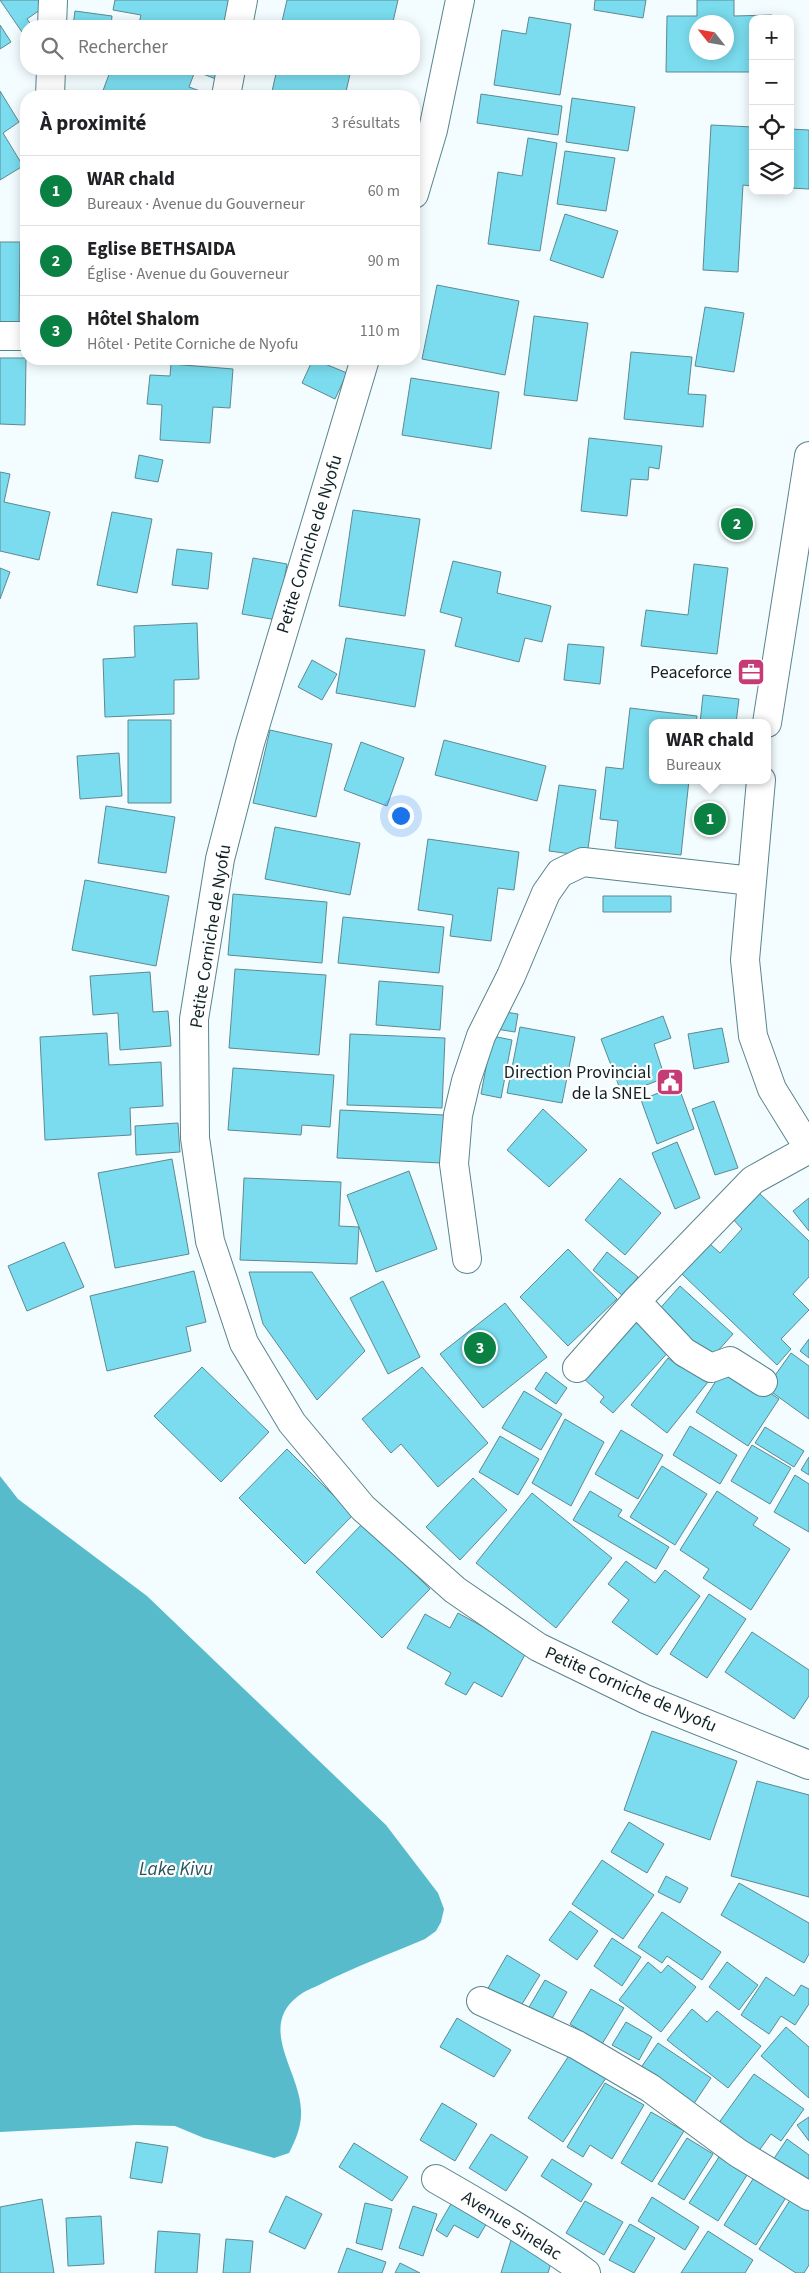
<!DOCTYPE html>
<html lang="fr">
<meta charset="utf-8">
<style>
body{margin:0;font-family:"Source Sans 3",sans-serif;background:#f6f6f6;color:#202124}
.controls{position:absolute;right:15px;top:15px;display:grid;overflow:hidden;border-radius:10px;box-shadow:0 2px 12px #0003}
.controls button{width:45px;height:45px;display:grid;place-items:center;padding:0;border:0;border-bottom:1px solid #e0e0e0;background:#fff;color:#202124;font:25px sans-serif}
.compass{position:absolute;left:689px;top:15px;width:45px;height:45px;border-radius:50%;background:#fff;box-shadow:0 2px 12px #0003;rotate:301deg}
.you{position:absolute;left:400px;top:815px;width:18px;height:18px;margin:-12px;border:4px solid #fff;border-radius:50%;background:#1a73e8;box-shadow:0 0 0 8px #1a73e833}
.badge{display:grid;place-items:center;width:32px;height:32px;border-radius:50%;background:#0b8043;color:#fff;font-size:16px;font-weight:700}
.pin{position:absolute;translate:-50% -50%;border:2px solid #fff;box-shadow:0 1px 5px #0006}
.popup{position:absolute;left:649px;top:719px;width:122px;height:65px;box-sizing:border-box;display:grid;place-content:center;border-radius:10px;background:#fff;filter:drop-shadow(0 1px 4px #0005);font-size:16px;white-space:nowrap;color:#757577}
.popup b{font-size:19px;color:#202124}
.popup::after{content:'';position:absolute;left:50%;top:100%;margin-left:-10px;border:10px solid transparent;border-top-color:#fff}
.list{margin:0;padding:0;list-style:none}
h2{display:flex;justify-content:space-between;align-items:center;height:65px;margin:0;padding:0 20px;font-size:21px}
h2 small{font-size:16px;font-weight:400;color:#757577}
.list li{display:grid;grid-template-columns:32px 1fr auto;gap:15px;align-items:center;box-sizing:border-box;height:70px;padding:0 20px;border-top:1px solid #e0e0e0}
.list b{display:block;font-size:19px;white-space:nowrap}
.list p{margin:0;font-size:16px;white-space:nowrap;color:#757577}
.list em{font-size:16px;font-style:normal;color:#757577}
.icon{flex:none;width:28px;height:28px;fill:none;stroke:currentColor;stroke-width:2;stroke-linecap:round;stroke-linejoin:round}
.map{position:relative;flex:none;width:809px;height:2273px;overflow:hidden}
.search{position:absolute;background:#fff;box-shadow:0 2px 12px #0003;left:20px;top:20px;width:400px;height:55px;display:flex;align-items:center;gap:12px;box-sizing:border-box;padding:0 18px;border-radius:20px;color:#757577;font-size:19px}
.panel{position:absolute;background:#fff;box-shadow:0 2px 12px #0003;left:20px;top:90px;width:400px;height:275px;border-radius:20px}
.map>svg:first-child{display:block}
</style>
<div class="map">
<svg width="809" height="2273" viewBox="0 0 809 2273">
<rect width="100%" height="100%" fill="#f3fcfe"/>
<path fill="#58bbcc" d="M0 1476 18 1499 147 1596 386 1825 438 1893 444 1909 441 1922 436 1931 425 1939C390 1954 354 1967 321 1984 313 1988 304 1991 297 1997 258 2028 300 2072 301 2110 302 2125 296 2140 289 2153L274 2158 204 2138 175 2126 136 2125 0 2132Z"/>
<path fill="#7adcee" stroke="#5e8991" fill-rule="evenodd" d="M0 0H43L47 5 27 19 32 26H26V33L24 35Z
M115 0H234L229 26H160L139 23 141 15 113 10Z
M287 0H398L392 26H281Z
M595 0H646L643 18 594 10Z
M697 0H734V16L772 15V19H753V72H666L667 16H697ZM696 22H726V52H696Z
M75 11 112 16 111 26H73Z
M529 17 571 24 560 95 494 85 502 30 526 34Z
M0 25 11 42 0 49Z
M111 69H219L216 79 195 71 189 87 214 96H101Z
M277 69H325L350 74 345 96H271Z
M0 91 19 122 3 133 23 166 0 180Z
M481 94 562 106 558 135 477 123Z
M572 98 635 107 628 151 566 142Z
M711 125 753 127V186L743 185 738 272 703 270Z
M790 129 809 130V189L790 188Z
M528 138 557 143 540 251 488 244 498 172 522 176Z
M565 151 615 158 606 211 557 204Z
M565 214 618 231 603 278 550 260Z
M0 242H20L19 328 0 327Z
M437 285 519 301 505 375 422 359Z
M705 307 744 313 734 372 695 366Z
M534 316 588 323 577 401 524 395Z
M631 352 692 357 688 394 706 395 703 427 624 419Z
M0 358H26L25 425 0 424Z
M313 359 347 373 335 399 302 383Z
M171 364 233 369 230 408 213 407 210 443 160 440 162 405 147 404 150 375 170 376Z
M411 378 499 392 491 449 402 435Z
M589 438 662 446 659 469 649 467 648 480 631 479 627 516 581 511Z
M139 455 163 460 158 482 135 478Z
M0 472 10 474 4 502 50 512 39 560 0 551Z
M353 510 420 519 405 616 339 606Z
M112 512 152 519 137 593 97 585Z
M177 549 212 553 208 589 172 585Z
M253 558 287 564 277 620 242 614Z
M453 561 501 572 497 593 551 606 542 642 525 638 519 662 455 646 462 618 440 612Z
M694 564 728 568 717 654 641 646 646 610 688 615Z
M0 568 10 572 0 599Z
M197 623 199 679 174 680V714L105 717 103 659 135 657 134 626Z
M346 638 425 650 415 707 336 693Z
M568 644 604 647 600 684 564 680Z
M312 660 337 674 322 700 298 687Z
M703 695 739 699 736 723H700Z
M630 708 697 716 696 723H652V780H689L681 855 615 848 618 821 600 819 606 767 623 769Z
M128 720H171V803H128Z
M270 730 332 744 316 817 253 803Z
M444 740 546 766 537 801 435 775Z
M361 742 404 758 387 806 344 790Z
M119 753 122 796 80 799 77 756Z
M559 785 596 790 587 856 549 851Z
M106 806 175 817 166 873 98 863Z
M275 827 360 843 350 895 265 879Z
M428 839 519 852 514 890 498 888 491 941 450 936 453 915 418 910Z
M85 880 169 896 156 966 72 950Z
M233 894 327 902 322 963 228 955Z
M603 896H671V912H603Z
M343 917 444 927 439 973 338 963Z
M235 969 326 975 319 1055 229 1048Z
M150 972 153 1012 168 1011 171 1046 120 1050 118 1013 93 1015 90 976Z
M379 981 443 986 440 1030 376 1025Z
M499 1011 518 1014 515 1032 496 1029Z
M663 1016 671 1038 654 1044 665 1078 622 1094 601 1039Z
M520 1027 575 1037 562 1103 507 1093Z
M722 1028 729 1062 694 1069 688 1034Z
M107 1033 109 1065 161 1062 163 1106 130 1108 131 1135 45 1140 40 1037Z
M350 1034 445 1038 442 1108 347 1105Z
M492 1036 512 1040 501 1098 481 1094Z
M233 1068 334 1075 330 1127 302 1125 301 1135 228 1130Z
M678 1085 694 1129 657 1144 641 1100Z
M714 1101 738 1168 715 1175 692 1109Z
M543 1109 587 1150 549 1187 507 1150Z
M340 1110 444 1115 441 1163 337 1158Z
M178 1123 180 1152 136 1155 135 1126Z
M677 1142 700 1198 675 1209 652 1153Z
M172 1159 189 1254 115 1268 98 1173Z
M409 1171 437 1249 376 1272 347 1195Z
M244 1178 341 1182 339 1226 359 1227 357 1264 240 1260Z
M620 1178 661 1213 625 1255 585 1220Z
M757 1191 809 1241V1277L793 1294 809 1310 781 1339 791 1349 777 1365 682 1274 710 1244 720 1253 742 1229 732 1218Z
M809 1198V1231L793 1211Z
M64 1242 84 1287 27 1311 8 1266Z
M568 1249 617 1299 568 1346 520 1297Z
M607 1252 638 1277 623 1296 593 1270Z
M194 1271 206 1322 186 1327 191 1351 107 1371 90 1296Z
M249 1272H312L365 1351 317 1400 263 1324Z
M383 1281 420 1357 388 1374 350 1298Z
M680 1286 733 1334 708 1362 655 1314Z
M505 1303 547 1357 483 1408 440 1354Z
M637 1317 672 1348 613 1413 600 1402 604 1397 583 1378Z
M809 1339V1358L800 1351Z
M791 1353 809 1366V1419L766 1388Z
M668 1358 680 1367 688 1358 712 1377 667 1433 631 1405Z
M727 1364 779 1399 748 1446 696 1412Z
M202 1367 269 1432 221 1482 154 1416Z
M422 1367 488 1443 438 1487 401 1444 391 1453 362 1419Z
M546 1372 567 1388 556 1404 535 1389Z
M524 1391 562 1414 541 1450 502 1428Z
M565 1419 604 1442 571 1506 532 1483Z
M690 1426 737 1455 720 1484 673 1455Z
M765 1427 804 1451 794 1467 755 1443Z
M621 1430 663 1455 638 1499 595 1474Z
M500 1436 539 1459 518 1495 479 1472Z
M752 1445 791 1468 770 1504 731 1481Z
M287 1449 353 1515 305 1564 239 1498Z
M809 1457V1475L801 1470Z
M662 1466 707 1494 675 1545 630 1517Z
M795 1475 809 1484V1532L774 1512Z
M473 1478 507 1510 460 1560 426 1527Z
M590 1491 622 1510 618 1516 669 1547 656 1569 573 1520Z
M717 1491 758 1518 753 1525 790 1549 751 1610 703 1578 709 1569 680 1550Z
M532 1493 612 1558 556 1628 476 1563Z
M363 1523 430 1589 382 1638 316 1572Z
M626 1561 655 1583 665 1570 700 1596 657 1655 612 1622 629 1600 608 1584Z
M709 1594 746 1619 707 1678 670 1654Z
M458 1613 527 1651 502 1697 474 1682 466 1695 445 1684 451 1673 407 1648 425 1614 450 1628Z
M752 1632 809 1670V1696L794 1719 725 1672Z
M652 1731 737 1761 710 1840 624 1810Z
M757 1781 809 1795V1897L731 1876Z
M629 1822 664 1844 647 1873 611 1852Z
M602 1860 654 1895 623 1939 572 1904Z
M666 1876 688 1888 680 1903 658 1892Z
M739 1883 809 1923V1954L804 1963 721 1915Z
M570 1911 598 1931 577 1960 549 1940Z
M662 1912 721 1952 702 1980 667 1956 662 1963 638 1947Z
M612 1938 641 1957 622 1986 594 1966Z
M507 1955 540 1975 519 2009 487 1990Z
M648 1962 661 1973 668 1965 696 1987 661 2032 619 2000Z
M727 1962 758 1985 739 2010 709 1987Z
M766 1977 794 1996 801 1985 809 1989V2004L795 2025 781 2016 769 2034 741 2015Z
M545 1980 567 1992 550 2022 528 2009Z
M591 1989 624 2008 602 2044 570 2024Z
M692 2009 707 2022 717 2011 761 2046 728 2088 667 2040Z
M457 2018 511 2050 494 2077 440 2047Z
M626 2022 652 2037 639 2060 612 2045Z
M786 2027 809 2047V2098L761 2056Z
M658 2043 711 2078 693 2105 640 2069Z
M572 2051 608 2075 563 2142 528 2118Z
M754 2074 804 2109 781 2141 771 2134 758 2152 718 2124Z
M605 2083 644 2105 612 2159 590 2145 583 2157 567 2147Z
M442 2103 477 2124 455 2161 420 2140Z
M651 2112 684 2131 652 2182 621 2163Z
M809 2117V2141L797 2125Z
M491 2134 528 2157 506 2191 469 2168Z
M687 2138 713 2154 684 2200 658 2184Z
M787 2139 809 2155V2184L771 2163Z
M136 2142 168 2147 162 2183 130 2178Z
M354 2143 408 2177 392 2201 339 2167Z
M719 2157 747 2175 718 2221 689 2203Z
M552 2159 592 2184 581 2202 541 2176Z
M755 2176 787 2196 756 2245 724 2225Z
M456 2195 491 2216 478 2238 454 2225 447 2237 436 2230Z
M286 2196 322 2214 305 2249 269 2232Z
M652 2197 699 2227 685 2250 638 2221Z
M792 2197 809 2207V2265L804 2273H796L759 2249Z
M42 2199 54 2273H0V2207Z
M585 2201 623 2222 604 2255 566 2233Z
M365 2203 392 2209 382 2250 356 2243Z
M413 2206 437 2214 423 2256 399 2248Z
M101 2216 104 2264 68 2266 66 2218Z
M630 2224 655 2238 634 2273 609 2260Z
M158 2231 200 2234 197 2273H155Z
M708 2231 753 2260 745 2273H681Z
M226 2239 253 2241 250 2273H223Z
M511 2240 554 2253 548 2273H501Z
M347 2248 386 2262 382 2273H338Z
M400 2263 420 2273H395Z"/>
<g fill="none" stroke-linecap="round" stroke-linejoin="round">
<g stroke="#59848c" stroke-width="30">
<path id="minor" d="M52 26 53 0
M238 26 243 0
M50 96 51 69
M226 96 231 69
M414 194 433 130 460 0
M0 336H26
M365 359 250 743 220 859 194 1019 195 1138 210 1241 244 1343 292 1423 363 1508 455 1590 538 1647 645 1699 809 1765
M767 723 809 456
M761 780 745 960 753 1036 772 1089 809 1149
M467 1259 454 1164 458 1115 466 1081 481 1036 511 976 546 893 560 873 583 862 752 881
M636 1301 684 1352 711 1368 730 1361 763 1382
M577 1368 636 1301 753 1180 809 1149
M481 2001 577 2045 650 2088 738 2153 809 2196
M436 2179C487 2208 538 2238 586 2273"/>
</g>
<use href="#minor" stroke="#fff" stroke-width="28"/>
</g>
<defs>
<g id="office-square" transform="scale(1.4375)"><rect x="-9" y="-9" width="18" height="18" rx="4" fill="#c43b76" stroke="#fff"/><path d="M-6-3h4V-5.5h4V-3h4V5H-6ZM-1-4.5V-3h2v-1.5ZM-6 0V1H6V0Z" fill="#fff"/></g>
<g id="civic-square" transform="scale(1.4375)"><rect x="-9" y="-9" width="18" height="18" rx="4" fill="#c43b76" stroke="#fff"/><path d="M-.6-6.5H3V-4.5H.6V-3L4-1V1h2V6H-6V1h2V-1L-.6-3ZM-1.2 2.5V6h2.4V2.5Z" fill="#fff"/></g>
</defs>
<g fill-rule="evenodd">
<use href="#office-square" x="751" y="672"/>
<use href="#civic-square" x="670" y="1082"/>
</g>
<g text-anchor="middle" stroke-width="4.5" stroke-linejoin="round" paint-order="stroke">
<g font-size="18" fill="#112326" stroke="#fff">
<text transform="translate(309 544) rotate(-73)" y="6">Petite Corniche de Nyofu</text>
<text transform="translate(210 936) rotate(-81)" y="6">Petite Corniche de Nyofu</text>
<text transform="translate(631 1689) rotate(24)" y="6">Petite Corniche de Nyofu</text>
<text transform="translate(512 2225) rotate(32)" y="6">Avenue Sinelac</text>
</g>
<g font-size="18" fill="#112326" stroke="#fff" text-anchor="end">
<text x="732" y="678">Peaceforce</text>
<text x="651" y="1078">Direction Provincial<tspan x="651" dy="21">de la SNEL</tspan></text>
</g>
<g font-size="19" font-style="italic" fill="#27535b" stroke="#fff">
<text x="176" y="1875">Lake Kivu</text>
</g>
</g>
</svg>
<div class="controls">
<button>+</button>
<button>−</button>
<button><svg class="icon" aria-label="locate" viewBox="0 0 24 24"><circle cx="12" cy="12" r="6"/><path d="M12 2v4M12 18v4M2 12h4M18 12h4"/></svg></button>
<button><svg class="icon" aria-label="layers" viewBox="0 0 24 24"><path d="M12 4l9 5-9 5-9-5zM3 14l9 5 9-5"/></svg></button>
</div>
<svg class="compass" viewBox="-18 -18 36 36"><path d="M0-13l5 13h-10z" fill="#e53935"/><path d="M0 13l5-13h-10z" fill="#757577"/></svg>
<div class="you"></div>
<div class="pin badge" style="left:710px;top:819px">1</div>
<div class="popup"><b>WAR chald</b>Bureaux</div>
<div class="pin badge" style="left:737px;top:524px">2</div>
<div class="pin badge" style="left:480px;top:1348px">3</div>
<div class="search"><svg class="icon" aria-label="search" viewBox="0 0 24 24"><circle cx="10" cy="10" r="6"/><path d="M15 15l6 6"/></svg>Rechercher</div>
<section class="panel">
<h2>À proximité<small>3 résultats</small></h2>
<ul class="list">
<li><span class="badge">1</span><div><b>WAR chald</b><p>Bureaux · Avenue du Gouverneur</p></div><em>60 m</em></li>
<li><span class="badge">2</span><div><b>Eglise BETHSAIDA</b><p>Église · Avenue du Gouverneur</p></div><em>90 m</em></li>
<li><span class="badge">3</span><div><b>Hôtel Shalom</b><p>Hôtel · Petite Corniche de Nyofu</p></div><em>110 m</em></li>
</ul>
</section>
</div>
